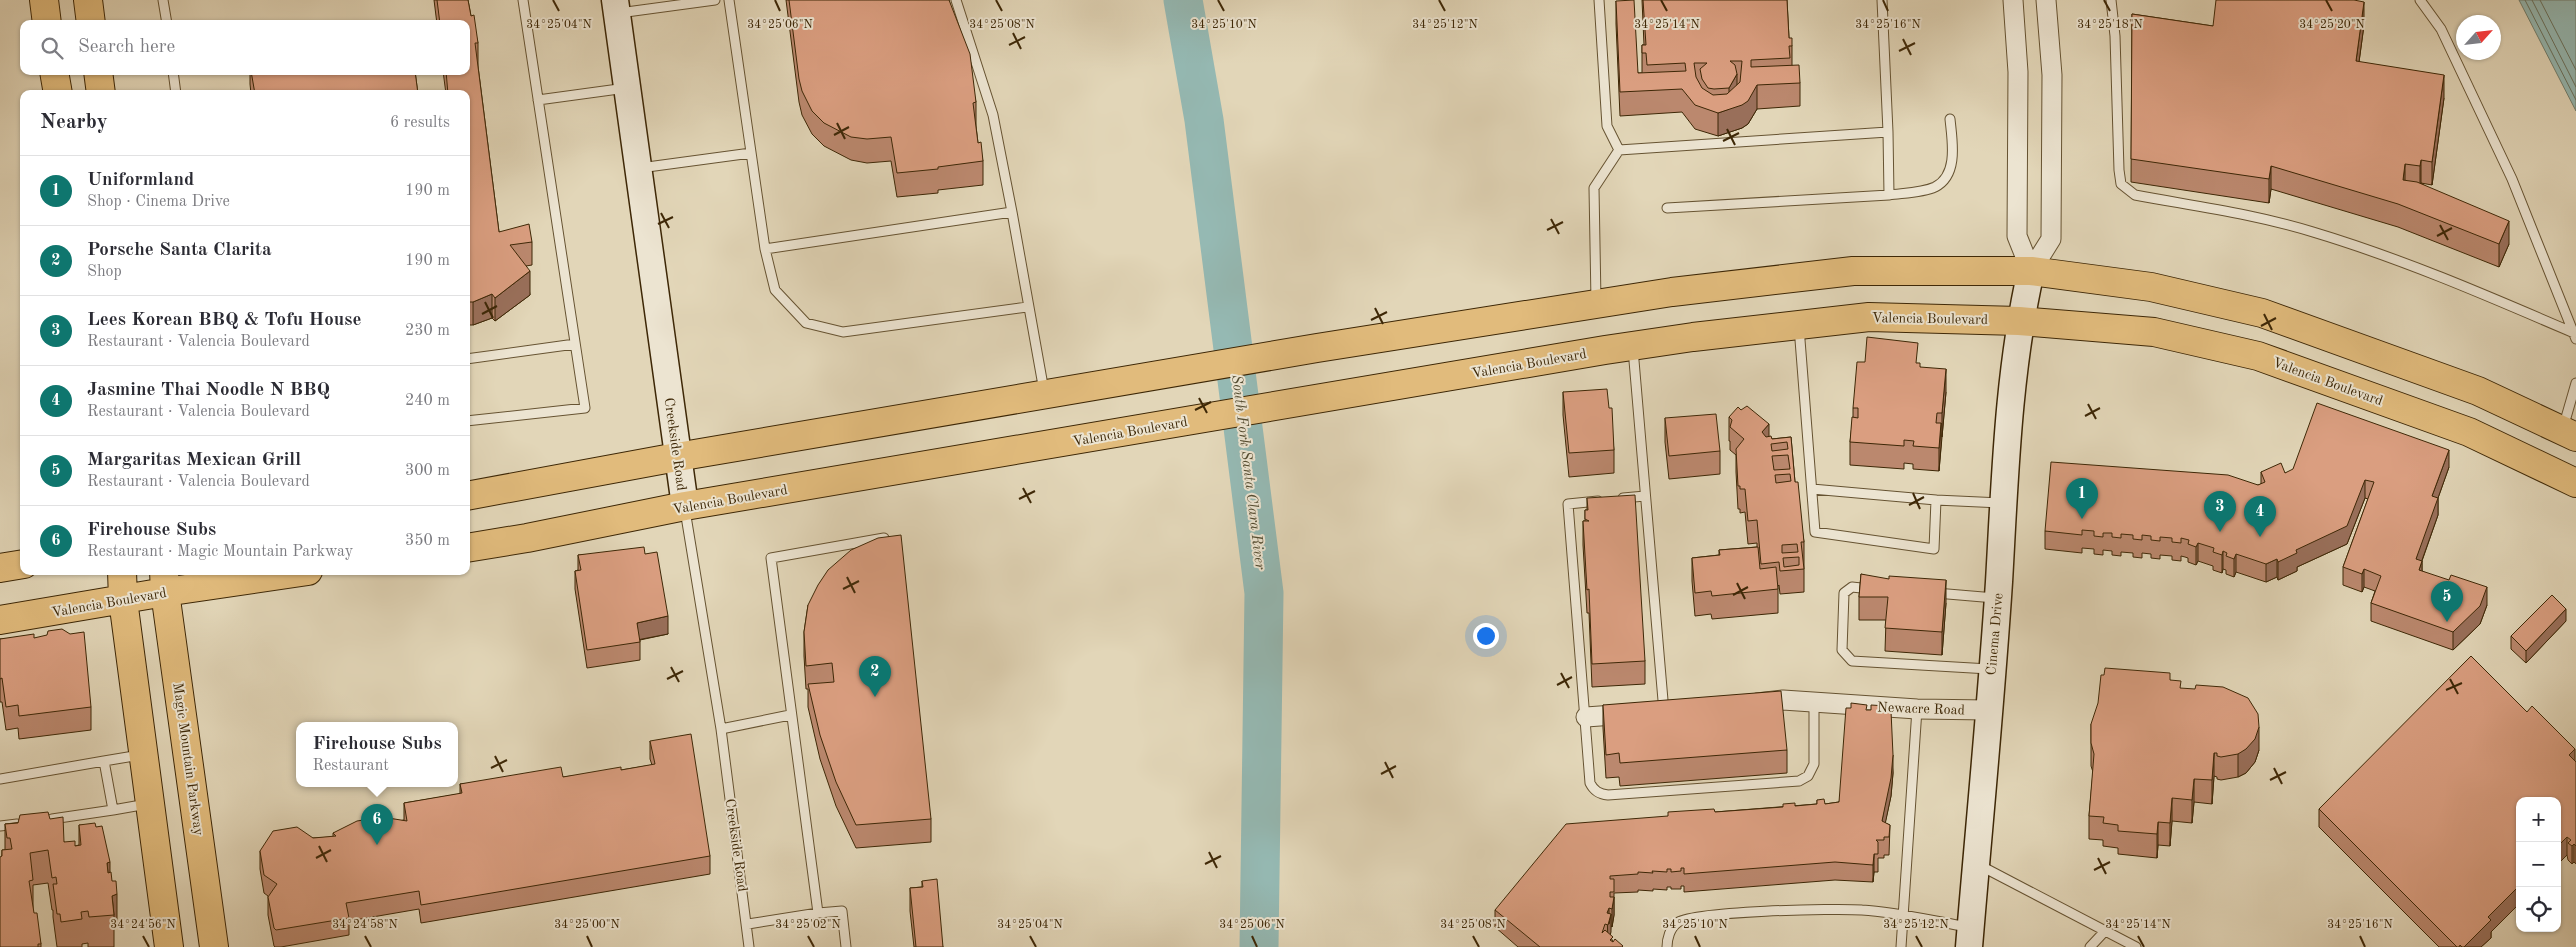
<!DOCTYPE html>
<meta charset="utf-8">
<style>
body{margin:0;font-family:"Old Standard TT",serif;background:#f2f2f3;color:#2b2b33}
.controls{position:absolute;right:15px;bottom:15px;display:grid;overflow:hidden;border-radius:10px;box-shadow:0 1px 4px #0004}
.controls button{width:45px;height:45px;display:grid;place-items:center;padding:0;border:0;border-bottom:1px solid #e1e1e2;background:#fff;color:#2b2b33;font:25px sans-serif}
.compass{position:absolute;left:2456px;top:15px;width:45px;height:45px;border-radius:50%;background:#fff;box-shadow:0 1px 4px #0004;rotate:63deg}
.you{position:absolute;left:1485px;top:635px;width:18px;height:18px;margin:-12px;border:4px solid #fff;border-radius:50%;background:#1a73e8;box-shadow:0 0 0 8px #1a73e833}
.badge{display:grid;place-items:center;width:32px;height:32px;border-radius:50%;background:#0f766e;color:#fff;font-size:16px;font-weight:700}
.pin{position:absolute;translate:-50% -41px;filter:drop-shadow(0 1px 2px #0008)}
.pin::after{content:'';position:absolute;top:26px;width:18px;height:15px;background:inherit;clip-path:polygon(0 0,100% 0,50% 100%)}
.popup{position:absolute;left:296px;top:722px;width:162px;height:65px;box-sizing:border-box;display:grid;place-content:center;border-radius:10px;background:#fff;filter:drop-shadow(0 1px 4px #0005);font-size:16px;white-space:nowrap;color:#7c7c81}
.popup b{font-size:19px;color:#2b2b33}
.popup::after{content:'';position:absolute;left:50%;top:100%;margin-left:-10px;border:10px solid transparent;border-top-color:#fff}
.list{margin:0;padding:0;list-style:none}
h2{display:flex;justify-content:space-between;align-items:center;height:65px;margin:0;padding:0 20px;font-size:21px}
h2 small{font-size:16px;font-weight:400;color:#7c7c81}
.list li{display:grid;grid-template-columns:32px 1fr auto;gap:15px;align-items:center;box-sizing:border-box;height:70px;padding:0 20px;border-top:1px solid #e1e1e2}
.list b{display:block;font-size:19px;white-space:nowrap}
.list p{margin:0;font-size:16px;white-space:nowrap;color:#7c7c81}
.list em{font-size:16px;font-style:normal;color:#7c7c81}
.icon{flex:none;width:28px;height:28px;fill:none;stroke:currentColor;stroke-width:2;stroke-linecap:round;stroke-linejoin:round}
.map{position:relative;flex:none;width:2576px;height:947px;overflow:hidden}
.search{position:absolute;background:#fff;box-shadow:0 1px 4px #0004;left:20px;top:20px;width:450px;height:55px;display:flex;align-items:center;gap:12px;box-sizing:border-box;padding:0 18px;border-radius:10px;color:#7c7c81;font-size:19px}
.panel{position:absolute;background:#fff;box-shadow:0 1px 4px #0004;left:20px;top:90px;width:450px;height:485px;border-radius:10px}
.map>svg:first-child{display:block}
</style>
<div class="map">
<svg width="2576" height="947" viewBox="0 0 2576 947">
<rect width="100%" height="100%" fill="#e2d6b8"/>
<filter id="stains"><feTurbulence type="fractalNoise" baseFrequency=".004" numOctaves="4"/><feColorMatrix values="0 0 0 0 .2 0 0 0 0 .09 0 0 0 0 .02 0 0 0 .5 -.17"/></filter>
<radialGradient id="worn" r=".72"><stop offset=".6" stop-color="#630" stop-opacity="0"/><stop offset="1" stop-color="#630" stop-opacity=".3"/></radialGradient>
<path fill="#95b9b3" stroke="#727f6e" d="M2519 0H2576V111Z"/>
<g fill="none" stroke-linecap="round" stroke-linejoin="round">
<path stroke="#69705c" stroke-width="1" d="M2525 0 2576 100
M2532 0 2576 87
M2540 0 2576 70"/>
<path stroke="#95b9b3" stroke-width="39" d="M1183 0 1204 120 1264 593 1259 947"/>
<g stroke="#665332" stroke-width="11">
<path id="lane" d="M163 0 167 24
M729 0 765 249 1012 212 993 115 956 0
M1599 0 1607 126 1619 150
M2111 0 2115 36 2119 170 2121 184 2135 195C2194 206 2255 214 2313 232 2403 259 2488 296 2574 333
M2420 0 2441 29 2512 179 2576 339
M619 13 715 0
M173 71 176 94
M538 100 626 88
M1888 132 1889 195C1903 193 1922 193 1935 187 1959 175 1952 140 1950 119
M640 168 751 153
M1667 208 1889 195
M1012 212 1044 391
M765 249 775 290 806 323 843 332 1027 307
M1596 301 1594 188 1619 150 1888 132 1882 0
M1799 327 1815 532 1934 549 1936 500 2001 503
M1633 349 1664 712
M466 359 575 344
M466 421 585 408 523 0
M2563 428 2576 383
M1812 489 1936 500
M1623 498 1645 496
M1598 501 1568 504 1590 783C1594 791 1599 794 1608 795L1799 781 1808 776 1814 764V704
M685 510 721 729 749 947
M1870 589 1852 587 1844 593 1842 650 1852 661 1989 669
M1936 593 1995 598
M721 729 790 715
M104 761 140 755
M0 779 104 761 113 810 52 819
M113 810 147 804
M0 826 17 824
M1979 865 2136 947
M818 913 842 911 846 947
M748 924 818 913 771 558 884 538
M1667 947C1667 939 1670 928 1677 923 1691 911 1837 908 1862 910 1897 912 1933 921 1968 927
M1901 947 1917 709
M2090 947 2105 931"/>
</g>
<g stroke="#665332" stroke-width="21">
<path id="street" d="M2013 0 2018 72 2017 236 2031 271
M2031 271 2051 239 2052 75 2046 0
M1757 703 1783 700 1917 709 1988 710
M1586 717 1628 714"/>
</g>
<g stroke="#3d2706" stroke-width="29">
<path id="secondary" d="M615 0 685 506
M1969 947C1979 826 1991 704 1999 582 2005 478 2008 372 2031 271"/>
</g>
<g stroke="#3d2706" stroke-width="30">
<path id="primary" d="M44 0 47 24
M88 0 91 24
M54 71 58 94
M98 71 101 94
M466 496 677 457 1317 348 1672 292 1853 271H2031L2151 287 2262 313 2478 391 2576 437
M466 548 527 538 685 506 1605 350 1693 337 1869 317 2019 321 2154 332 2258 356 2469 432 2576 483
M0 568 24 564
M122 571 123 600 169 947
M164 571 165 592 214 947
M0 620 165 592 308 571"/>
</g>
<use href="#lane" stroke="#ece4d1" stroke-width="9"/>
<use href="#street" stroke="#ece4d1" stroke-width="19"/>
<use href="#secondary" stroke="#ece4d1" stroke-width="26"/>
<use href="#primary" stroke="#e1bb7c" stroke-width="28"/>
</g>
<path fill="#bb886e" stroke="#3d2706" d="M434 0H468L471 16 478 43V66L499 232 532 242V265L526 266 530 295 495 321 492 318 473 325H466V94H446L443 71H466V24H437Z
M786 0H949L976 102V126L978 143 983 161V185L938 190V193L897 197 891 161 867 163 851 160 824 146 812 134 802 115 799 102Z
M1642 0H1787L1789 38 1792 46V65L1800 83V106L1757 109 1748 124 1742 128 1718 136 1695 129 1682 112 1620 116 1616 24V1L1638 73H1642V45H1644Z
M2132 14 2213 26 2364 25 2359 62 2444 98 2432 185 2421 183 2509 244 2499 267 2398 227 2271 189 2269 203 2131 182Z
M250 71H415L418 94H251L250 84Z
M1918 363 1920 367 1946 392 1939 471 1913 469V464L1904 463V469L1850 465V442L1853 417V408Z
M1563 392 1609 408 1614 450V473L1569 477 1563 415Z
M1729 417 1769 436 1772 439 1791 437 1795 482 1804 542V592L1780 594 1779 585 1778 586V613L1712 619 1711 614 1695 616 1692 581V558L1719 555V550L1757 547V543L1748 544 1745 512 1740 513V509H1738L1736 472V455L1730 450V441H1729Z
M1665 418 1720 451V474L1669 479 1665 442Z
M2449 467 2438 498V515L2422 561V571L2487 605 2480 624 2453 650 2371 621V603L2375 591 2364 587 2362 592 2343 585V567L2368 499 2365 498 2347 544 2297 567V571L2278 580 2277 577 2266 582 2236 572 2234 577 2226 574V570L2223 569 2222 573 2213 570V566L2198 561 2196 565 2188 562V558L2185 557 2181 556V561L2172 560V556L2160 555V559L2151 558V554L2142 553V558L2133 557V553L2121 552V556L2112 555V551L2103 550V555L2094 554V549L2082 548V553L2045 549V531L2258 485 2261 484V472L2285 473Z
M1587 498 1645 661V684L1592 687 1589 613H1587L1583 545V521H1585V510H1587Z
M645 554 668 634 640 640V660L587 668 575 589V571L578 570V555Z
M1861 574 1946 603 1942 655 1885 651 1886 620H1859V597Z
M808 605 931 819V842L856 848 836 806 820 759 808 707V689H806L804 656V632Z
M2566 621 2526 663 2511 649V636Z
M34 638 91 707V730L19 739 18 728 6 730 2 702H0V639Z
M2170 680 2259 750 2255 762 2246 773 2238 777 2221 780 2217 779V777L2214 776 2212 804 2194 802 2192 823 2172 821 2170 846 2158 845 2157 858 2118 854V848L2103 846V840L2089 839V816L2093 772 2091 766V724Z
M1603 705 1787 750V773L1620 786 1619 777 1606 778 1603 728Z
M1867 710 1887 711 1893 773 1891 796 1885 823 1890 825 1889 855H1884V858H1878V872H1874L1873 882 1835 880 1684 892V886H1681V889H1671V887H1667V890L1653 889V891L1638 890V892L1614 893V915L1612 927 1611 926 1610 935 1613 942 1623 947H1518L1495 927V910L1715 812 1817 804V800L1825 804 1839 802Z
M650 741 710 856V874L421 923 419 909 349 921V935L281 947H275L274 946 268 915V896L264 893 260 869V851L313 838 333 837V833L404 820V803L460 794V784L563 777 621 770 652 765 650 759Z
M2575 761 2576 762V864L2574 862 2572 864 2568 860 2567 855 2520 801V903L2491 932V938L2481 947H2439L2319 827V809Z
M50 819 64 842 75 846 79 845V825L96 827 110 873 117 926 114 928V947H88V943L82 944V947H57L53 917V910H52L48 883 33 885V912L41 944V947H0L2 850H5V824Z
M922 881 943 947H914L910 911V888L922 887Z"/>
<path fill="#996f5a" stroke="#3d2706" d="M2364 2V25L2356 84V61Z
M1737 74V97L1757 85V109L1748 124 1742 128 1718 136V113L1729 109V88Z
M2444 75V98L2432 185V162Z
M2421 160V183L2420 190V166Z
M2405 164V188L2403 180Z
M2271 166V189L2269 203V179Z
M2509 221V244L2499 267V244Z
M530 271V295L495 321V298Z
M492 294V318L473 325V302Z
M1946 369V392L1942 437V413Z
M1941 423V446L1939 471V448Z
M1769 424V447L1762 432Z
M2449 450V467L2438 498V515L2416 577V559L2432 496Z
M2365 480V498L2347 544 2297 567V571L2278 580V562L2296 550Z
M2198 543V561L2196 565V547Z
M2223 551V569L2222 573V555Z
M2236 554V572L2234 577V559Z
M2277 559V577L2266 582V564Z
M2422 561V579L2419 570Z
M2364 569V587L2362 592V574Z
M1946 580V603L1942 655V632Z
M2487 587V605L2480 624 2453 650V632Z
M2566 609V621L2526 663V651Z
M668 616V634L637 640V623Z
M2259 727V750L2255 762 2246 773 2238 777V754Z
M2575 749V767L2569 755Z
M2214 753V776L2212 804V780Z
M1893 755V773L1891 796 1882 839V821Z
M2194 779V802L2192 823V800Z
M2172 798V821L2170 846V823Z
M2158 822V845L2157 858V834Z
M2567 837V855L2557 865V847Z
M2574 844V862L2572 864V846Z
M1874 854V872L1873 882V865Z
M110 862V895L107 863Z
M2520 885V903L2491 932V938L2481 947H2464L2488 917Z
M117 894V926L114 928V915L112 896Z
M1614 897V915L1612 927V909Z
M1609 908V924L1611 914V932L1608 943 1607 913Z"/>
<path fill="#da9e80" stroke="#3d2706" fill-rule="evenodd" d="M437 0H468L471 16 474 15 478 43H475L499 232 529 224 532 242 510 245 530 271 495 298 492 294 473 302H466V94H448L446 71H466V24H440Z
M789 0H949L970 54 976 102 973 103 978 143 981 142 983 161 938 167V169L897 173 891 137 867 139 851 137 824 123 812 111 802 91 799 79Z
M1634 0 1638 73 1686 71 1685 63 1647 65 1646 53H1642V45H1646L1643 0H1787L1789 38H1792V46H1789L1790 58 1751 60V67L1799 65 1800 83 1757 85 1748 101 1742 105 1718 113 1695 105 1682 89 1620 92 1616 1ZM1730 61H1742L1740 82 1727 94 1713 95 1702 88 1696 77 1694 63H1707L1700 69 1702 79 1708 88 1714 89 1729 88 1737 74 1735 65Z
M2216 0H2354L2364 2 2356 61 2444 75 2432 162 2421 160 2420 166 2405 164 2403 180 2417 182 2509 221 2499 244 2398 204 2271 166 2269 179 2131 159 2132 14 2213 26Z
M251 71H415L418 94H255Z
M1867 337 1918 343 1916 363H1920V367L1946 369 1942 413H1937L1936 423H1941L1939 448 1913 446 1914 441 1904 440V446L1850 442 1852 417 1858 418V408H1853L1857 362H1865Z
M1607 389 1609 408H1612L1614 450 1569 453 1563 392Z
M2317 403 2449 450 2432 496 2438 498 2416 559 2422 561 2419 570 2449 580 2451 575 2487 587 2480 606 2453 632 2371 603 2381 576 2364 569 2362 574 2343 567 2374 482 2365 480 2347 526 2296 550 2297 553 2278 562 2277 559 2266 564 2236 554 2234 559 2226 556 2227 553 2223 551 2222 555 2213 552 2214 548 2198 543 2196 547 2188 544 2189 540 2181 538V543L2172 542V538L2160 537V541L2151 540V536L2142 535V540L2133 539V535L2121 534V538L2112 537V533H2103V537L2094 536V531L2082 530V535L2045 531 2051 462 2228 475 2258 485 2265 482 2261 472 2281 463 2285 473 2293 469Z
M1747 406 1769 424 1762 432 1766 437 1771 436 1772 439 1791 437 1795 482H1798L1804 542H1801L1804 569 1780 571 1779 562 1761 564 1757 520 1748 521 1745 489H1740V486H1738L1736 449 1744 439 1730 427 1732 420 1729 417 1738 407 1741 410ZM1787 442 1788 449 1772 451 1771 444ZM1788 455 1790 469 1774 470 1772 456ZM1790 474 1791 481 1776 483 1775 475ZM1797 544 1798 552 1782 553V545ZM1799 557V565L1784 567 1783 558Z
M1716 414 1720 451 1669 456 1665 418Z
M1635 495 1645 661 1592 664 1589 589 1587 590 1583 521H1589L1585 519V510H1588L1587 498Z
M901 535 931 819 856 825 836 782 820 735 808 684 834 682 832 663 806 666 804 632 808 605 818 585 828 570 851 550 878 538Z
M644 547 645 554 657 552 668 616 637 623 640 642 587 650 575 571 581 570 578 555Z
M1758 547 1760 569 1776 567 1778 589 1712 596 1711 591 1695 593 1692 558 1720 555 1719 550Z
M1861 574 1889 579V576L1946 580 1942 632 1885 628 1888 597H1859Z
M2552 595 2566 609 2526 651 2511 636Z
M62 629 70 634 84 632 91 707 19 716 18 705 6 707 2 678 0 679V639L34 634V638L47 635 48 631Z
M2471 656 2527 712 2532 706 2575 749 2569 755 2576 762V846L2574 844 2572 846 2568 843 2571 840 2567 837 2557 847V801H2520V885L2488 917 2491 920 2464 947H2462L2460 945 2459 947H2457L2319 809Z
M2105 668 2170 673V680L2181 681 2180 688 2195 689 2196 685 2223 687 2248 698 2258 714 2259 727 2255 739 2246 749 2238 754 2221 757 2217 756V753H2214L2212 780 2194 779 2192 800 2172 798 2170 823 2158 822 2157 834 2118 831V825L2103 823 2104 817 2089 816 2094 754 2091 743V724L2098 703 2101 675H2104Z
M1781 691 1787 750 1620 763 1619 753 1606 755 1603 705Z
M1851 703 1867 705 1866 710H1871V705L1887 706 1886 711H1891L1893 755 1891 778 1882 821 1890 825 1889 837H1884V840H1876L1878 842V854H1874L1873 865 1835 862 1684 874V868H1681V871L1671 872V869H1667V872L1652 871 1653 873 1638 872V874L1610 876V879H1614V892H1610V897H1614L1612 909 1609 908 1607 913 1611 914 1608 925 1605 924 1602 933 1605 930 1613 937 1610 940 1613 942 1615 939 1623 946 1622 947H1540L1495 910 1566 824 1668 816V812L1714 809 1715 812 1783 807V804L1795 803V806L1817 804V800L1824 799 1825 804 1839 802 1846 708H1851Z
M691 734 710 856 421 905 419 891 346 903 349 918 276 930 274 928 268 897 277 884 264 875 260 851 273 831 297 827 313 838 336 836 333 833 357 821 382 817 407 821 404 803 462 793 460 784 561 767 563 777 621 767V770L655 764 650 741Z
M48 812 50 819 63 817 64 842 75 841V846L81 845 79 825 95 823 96 827 102 826 110 862 107 863 108 873 111 872 112 881H116L117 894 112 896 114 915 89 917 88 911 81 912 82 919 61 922 60 914H57L53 884H57L56 877 52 878 48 850 30 853 33 880 29 881 34 913H37L41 944H38V947H0V857L2 856V850L12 849 10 838H7L5 824 18 823 20 815Z
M937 879 943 947H916L910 888 923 887 922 881Z"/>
<path fill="none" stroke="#3d2706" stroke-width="2" d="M553 0 559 11M775 0 780 11M996 0 1002 11M1218 0 1224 11M1439 0 1445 11M1661 0 1667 11M1883 0 1888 11M2104 0 2110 11M2326 0 2332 11M1013 33 1021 49M1903 39 1911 55M1009 45 1025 37M1899 51 1915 43M837 123 845 139M1727 129 1735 145M834 135 849 127M1723 141 1739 133M661 213 669 228M1551 219 1559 234M658 224 673 217M2440 225 2448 240M1547 230 1563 222M2437 236 2452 228M485 302 493 318M1375 308 1383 324M482 314 497 306M2264 314 2272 330M1371 320 1387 312M2261 326 2276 318M1199 398 1207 413M2088 404 2096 419M1195 410 1211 402M2085 416 2100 408M1023 488 1031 503M1913 493 1920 509M1019 499 1035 491M1909 505 1924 497M847 577 855 593M1737 583 1745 599M843 589 859 581M1733 595 1748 587M671 667 679 682M1561 673 1569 688M667 679 683 671M2450 679 2458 694M1557 685 1572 677M2446 690 2462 683M495 756 503 772M1385 762 1393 778M491 768 507 760M2274 768 2282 784M1381 774 1396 766M2270 780 2286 772M319 846 327 862M1209 852 1217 868M316 858 331 850M2098 858 2106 874M1205 864 1221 856M2094 870 2110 862M143 936 149 947M365 936 371 947M587 936 592 947M808 936 814 947M1030 936 1036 947M1252 936 1257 947M1473 936 1479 947M1695 936 1700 947M1916 936 1922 947M2138 936 2144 947M2360 936 2365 947"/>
<g text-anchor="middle" stroke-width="4" stroke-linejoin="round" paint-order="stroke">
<g font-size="14" fill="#3d2706" stroke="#ece4d1">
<text transform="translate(1930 318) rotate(1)" y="5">Valencia Boulevard</text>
<text transform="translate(1529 363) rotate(-10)" y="5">Valencia Boulevard</text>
<text transform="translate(2328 381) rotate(20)" y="5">Valencia Boulevard</text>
<text transform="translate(1130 431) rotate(-10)" y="5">Valencia Boulevard</text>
<text transform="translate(676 444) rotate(82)" y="5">Creekside Road</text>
<text transform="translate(730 499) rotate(-10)" y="5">Valencia Boulevard</text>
<text transform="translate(109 602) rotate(-10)" y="5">Valencia Boulevard</text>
<text transform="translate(1994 634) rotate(-85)" y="5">Cinema Drive</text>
<text transform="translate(1921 708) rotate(2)" y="5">Newacre Road</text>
<text transform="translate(189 759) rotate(82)" y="5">Magic Mountain Parkway</text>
<text transform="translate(737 845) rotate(82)" y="5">Creekside Road</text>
</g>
<g font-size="15" font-style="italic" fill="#534c31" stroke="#ece4d1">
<text transform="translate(1249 472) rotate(83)" y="5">South Fork Santa Clara River</text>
</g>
</g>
<g font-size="12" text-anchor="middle" fill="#3d2706" stroke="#ece4d1" stroke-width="4" stroke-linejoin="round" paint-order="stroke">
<text x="559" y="28">34°25'04"N</text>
<text x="780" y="28">34°25'06"N</text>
<text x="1002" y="28">34°25'08"N</text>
<text x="1224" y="28">34°25'10"N</text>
<text x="1445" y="28">34°25'12"N</text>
<text x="1667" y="28">34°25'14"N</text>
<text x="1888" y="28">34°25'16"N</text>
<text x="2110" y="28">34°25'18"N</text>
<text x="2332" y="28">34°25'20"N</text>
<text x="143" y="928">34°24'56"N</text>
<text x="365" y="928">34°24'58"N</text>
<text x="587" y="928">34°25'00"N</text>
<text x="808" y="928">34°25'02"N</text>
<text x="1030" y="928">34°25'04"N</text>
<text x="1252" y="928">34°25'06"N</text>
<text x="1473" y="928">34°25'08"N</text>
<text x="1695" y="928">34°25'10"N</text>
<text x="1916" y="928">34°25'12"N</text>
<text x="2138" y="928">34°25'14"N</text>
<text x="2360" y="928">34°25'16"N</text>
</g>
<rect width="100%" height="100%" filter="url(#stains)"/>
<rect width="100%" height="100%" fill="url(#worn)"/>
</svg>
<div class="controls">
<button>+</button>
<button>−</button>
<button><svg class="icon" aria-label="locate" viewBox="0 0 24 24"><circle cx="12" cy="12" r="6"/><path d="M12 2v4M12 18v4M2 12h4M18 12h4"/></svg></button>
</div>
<svg class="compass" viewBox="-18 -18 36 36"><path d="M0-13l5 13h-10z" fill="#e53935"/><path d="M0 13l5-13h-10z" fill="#7c7c81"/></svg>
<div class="you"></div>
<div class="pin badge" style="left:2082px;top:519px">1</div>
<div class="pin badge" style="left:875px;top:697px">2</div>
<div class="pin badge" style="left:2220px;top:532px">3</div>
<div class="pin badge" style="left:2260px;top:537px">4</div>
<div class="pin badge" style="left:2447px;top:622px">5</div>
<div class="pin badge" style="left:377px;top:845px">6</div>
<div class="popup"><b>Firehouse Subs</b>Restaurant</div>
<div class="search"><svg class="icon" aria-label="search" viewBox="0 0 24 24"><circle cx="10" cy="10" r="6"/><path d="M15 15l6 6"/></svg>Search here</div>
<section class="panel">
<h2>Nearby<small>6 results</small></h2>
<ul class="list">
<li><span class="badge">1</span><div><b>Uniformland</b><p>Shop · Cinema Drive</p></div><em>190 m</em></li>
<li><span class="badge">2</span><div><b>Porsche Santa Clarita</b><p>Shop</p></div><em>190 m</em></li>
<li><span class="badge">3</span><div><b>Lees Korean BBQ &amp; Tofu House</b><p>Restaurant · Valencia Boulevard</p></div><em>230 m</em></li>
<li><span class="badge">4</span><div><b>Jasmine Thai Noodle N BBQ</b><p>Restaurant · Valencia Boulevard</p></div><em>240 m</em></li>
<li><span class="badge">5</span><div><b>Margaritas Mexican Grill</b><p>Restaurant · Valencia Boulevard</p></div><em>300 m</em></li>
<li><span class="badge">6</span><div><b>Firehouse Subs</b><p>Restaurant · Magic Mountain Parkway</p></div><em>350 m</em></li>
</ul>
</section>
</div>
